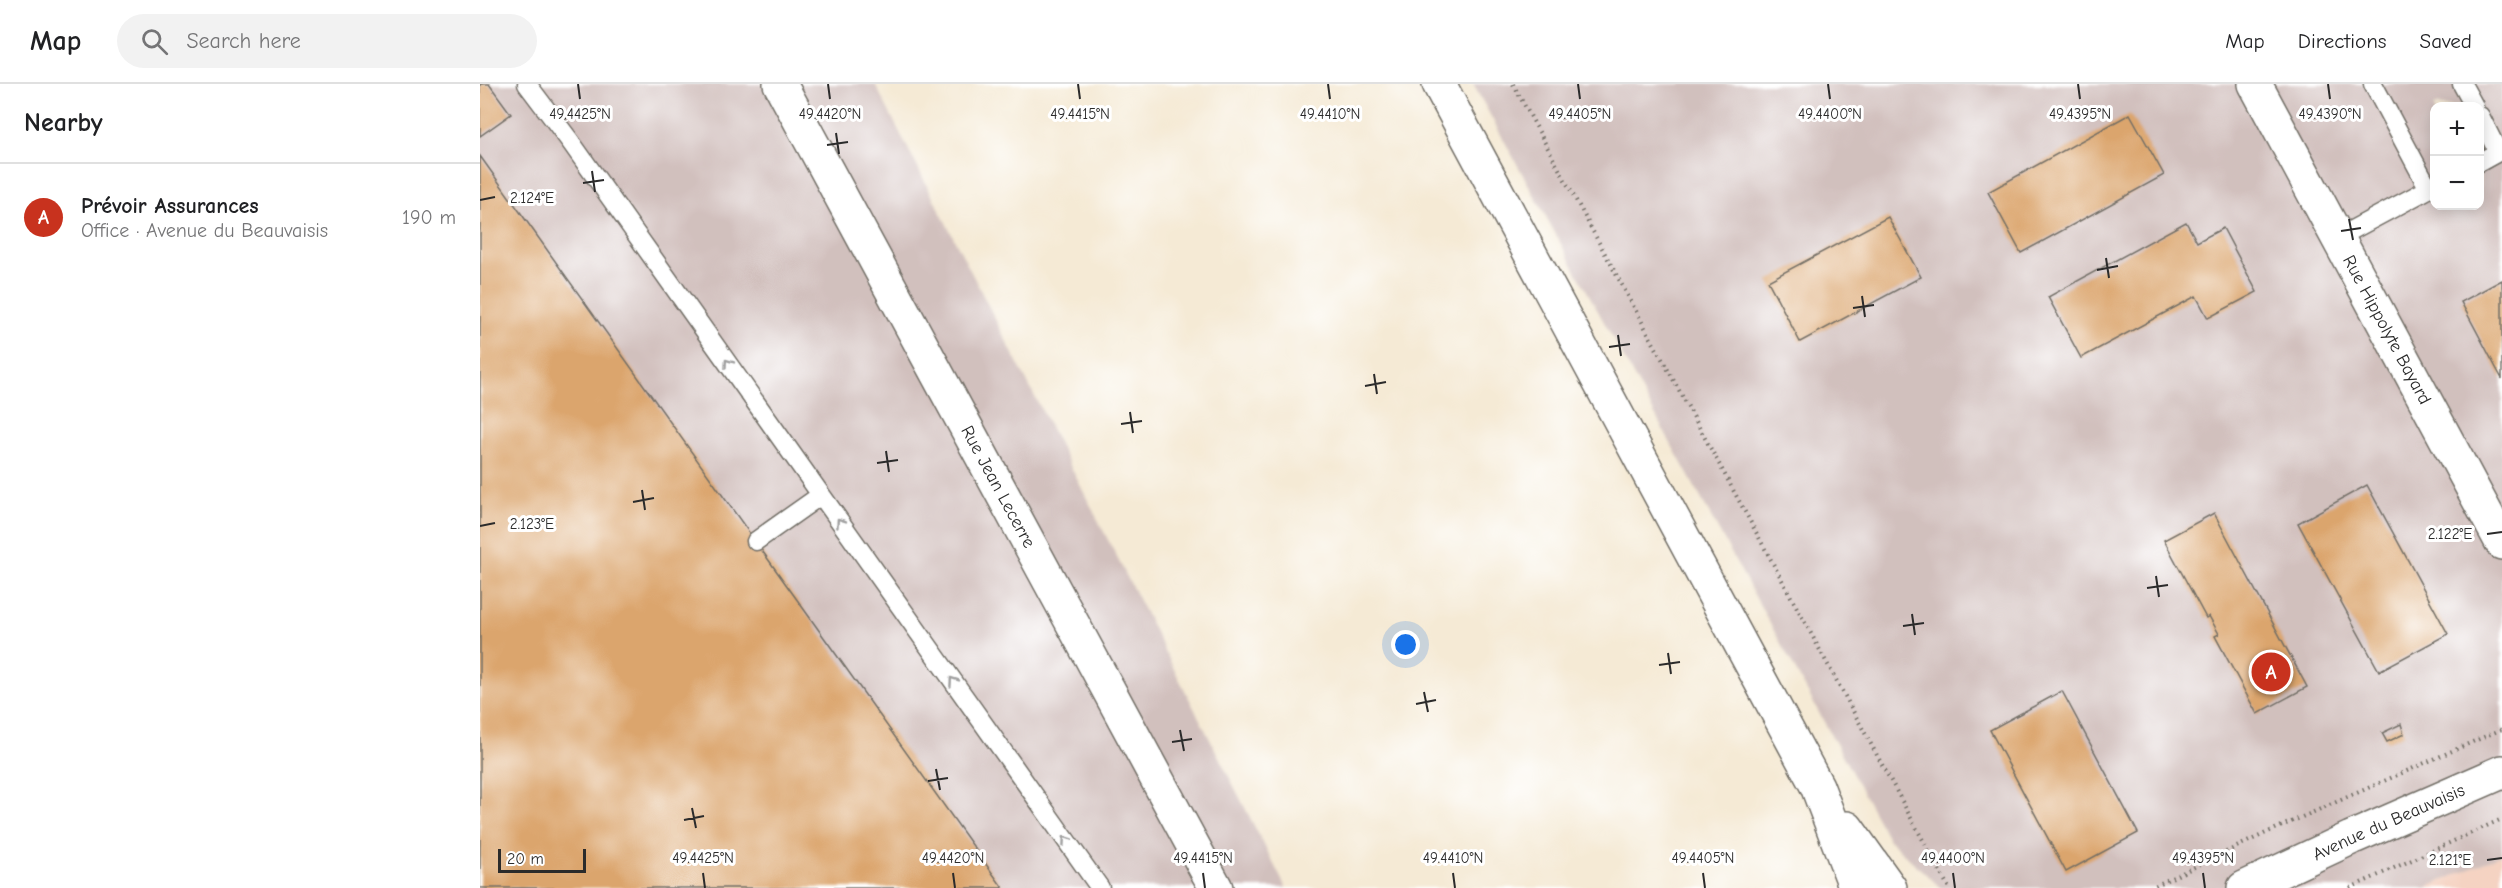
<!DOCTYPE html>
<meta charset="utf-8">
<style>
body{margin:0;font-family:"Comic Neue",sans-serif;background:#f2f2f2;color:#202124}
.controls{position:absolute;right:18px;top:18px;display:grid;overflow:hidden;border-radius:12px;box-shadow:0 3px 15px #0003}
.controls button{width:54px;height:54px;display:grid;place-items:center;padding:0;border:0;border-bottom:2px solid #e0e0e0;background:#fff;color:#202124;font:30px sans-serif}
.scale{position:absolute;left:18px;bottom:15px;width:88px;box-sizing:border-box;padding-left:6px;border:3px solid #2b2b2b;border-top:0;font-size:16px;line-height:21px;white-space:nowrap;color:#2b2b2b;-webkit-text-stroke:4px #fff;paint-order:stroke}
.you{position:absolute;left:926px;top:561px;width:21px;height:21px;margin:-15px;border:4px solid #fff;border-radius:50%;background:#1a73e8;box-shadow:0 0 0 9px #1a73e833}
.badge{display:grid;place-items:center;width:39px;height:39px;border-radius:50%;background:#c8321e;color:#fff;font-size:20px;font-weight:700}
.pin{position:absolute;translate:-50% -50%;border:3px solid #fff;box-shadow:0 2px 6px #0006}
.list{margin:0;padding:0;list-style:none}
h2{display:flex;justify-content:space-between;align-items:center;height:78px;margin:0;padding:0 24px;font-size:26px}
h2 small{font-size:20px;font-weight:400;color:#757577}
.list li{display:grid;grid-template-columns:39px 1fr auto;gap:18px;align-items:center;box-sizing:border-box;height:108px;padding:0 24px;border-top:2px solid #e0e0e0}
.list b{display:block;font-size:22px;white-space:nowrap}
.list p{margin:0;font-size:20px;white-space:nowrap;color:#757577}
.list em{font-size:20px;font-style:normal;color:#757577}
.icon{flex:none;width:33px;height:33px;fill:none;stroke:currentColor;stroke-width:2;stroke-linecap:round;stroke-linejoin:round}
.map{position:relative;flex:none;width:2022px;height:804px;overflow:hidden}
header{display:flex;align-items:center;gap:36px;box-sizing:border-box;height:84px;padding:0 30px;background:#fff;border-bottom:2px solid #e0e0e0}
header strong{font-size:28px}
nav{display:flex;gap:33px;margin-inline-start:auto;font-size:21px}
.search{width:420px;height:54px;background:#f2f2f2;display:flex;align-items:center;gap:15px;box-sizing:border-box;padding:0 21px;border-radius:33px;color:#757577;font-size:22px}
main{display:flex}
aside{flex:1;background:#fff}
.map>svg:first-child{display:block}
</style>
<header>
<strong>Map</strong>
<div class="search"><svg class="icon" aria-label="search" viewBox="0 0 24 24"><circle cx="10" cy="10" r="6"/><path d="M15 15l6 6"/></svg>Search here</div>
<nav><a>Map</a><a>Directions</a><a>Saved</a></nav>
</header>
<main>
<aside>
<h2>Nearby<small></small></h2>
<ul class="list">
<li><span class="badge">A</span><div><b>Prévoir Assurances</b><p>Office · Avenue du Beauvaisis</p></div><em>190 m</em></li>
</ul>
</aside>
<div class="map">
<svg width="2022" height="804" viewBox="0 0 2022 804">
<rect width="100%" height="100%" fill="#fff"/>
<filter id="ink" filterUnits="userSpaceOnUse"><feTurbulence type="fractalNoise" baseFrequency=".0167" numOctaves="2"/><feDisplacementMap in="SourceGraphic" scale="12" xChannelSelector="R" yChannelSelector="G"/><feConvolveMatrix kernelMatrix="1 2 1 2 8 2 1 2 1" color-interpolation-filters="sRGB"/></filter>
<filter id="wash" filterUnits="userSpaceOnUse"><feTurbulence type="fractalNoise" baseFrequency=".008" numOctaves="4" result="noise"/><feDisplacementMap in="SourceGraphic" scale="24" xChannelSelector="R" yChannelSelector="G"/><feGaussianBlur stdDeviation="1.35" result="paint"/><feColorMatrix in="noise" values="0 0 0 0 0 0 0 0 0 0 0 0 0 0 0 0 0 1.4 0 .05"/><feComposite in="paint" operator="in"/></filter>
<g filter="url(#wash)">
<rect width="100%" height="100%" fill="#f5ead5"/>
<path fill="#f5d3c2" d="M2022 770V804H1946Z"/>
<path fill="#d1c0bd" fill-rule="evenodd" d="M0 0H395L806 804H0Z
M993 0H2022V770L1946 804H1461L1409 756ZM1954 22H2000V122H1954Z"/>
<g id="blocks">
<path fill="#dba56d" d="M0 0H9L31 30 0 52Z
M1650 30 1684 91 1541 169 1508 108Z
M0 72 523 804H0Z
M1408 133 1441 193 1320 258 1288 197Z
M1706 138 1717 158 1743 144 1777 208 1728 234 1716 212 1601 274 1568 213Z
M2022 196V295L1981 218Z
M1887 401 1968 550 1899 587 1818 439Z
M1734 429 1827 603 1777 630 1735 552 1739 550 1729 532 1726 534 1684 456Z
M1582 607 1658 749 1586 788 1510 646Z
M1921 640 1924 650 1907 658 1902 649Z"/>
</g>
</g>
<g filter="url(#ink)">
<use href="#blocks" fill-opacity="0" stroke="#726e66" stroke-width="1.5"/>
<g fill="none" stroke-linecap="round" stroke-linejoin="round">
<g stroke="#726e66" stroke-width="21">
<path id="service" d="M47 0 90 57 620 804
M1893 0 1949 105
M1982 0 1994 22
M2000 32 2018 68 2000 78
M1857 154 1954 102
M276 457 341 411"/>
</g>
<g stroke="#726e66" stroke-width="36">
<g id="minor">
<path id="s1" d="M300 0 736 804"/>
<path id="s2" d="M1775 0 2022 459"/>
</g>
</g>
<g stroke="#726e66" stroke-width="36">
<g id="tertiary">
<path id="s3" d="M1764 804 1871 754 2022 688"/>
</g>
</g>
<g stroke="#726e66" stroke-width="36">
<path id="secondary" d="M959 0 1337 702 1376 804
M1367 744 1410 804"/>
</g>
<path stroke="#726e66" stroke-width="4" stroke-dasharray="1.5 4.5" stroke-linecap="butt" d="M1033 0 1469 804
M1670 804 1786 749 2022 645
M1870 804 2022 735"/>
<use href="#service" stroke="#fff" stroke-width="18"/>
<use href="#minor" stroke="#fff" stroke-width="33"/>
<use href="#tertiary" stroke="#fff" stroke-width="33"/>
<use href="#secondary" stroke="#fff" stroke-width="33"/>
</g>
<defs><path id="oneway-chevron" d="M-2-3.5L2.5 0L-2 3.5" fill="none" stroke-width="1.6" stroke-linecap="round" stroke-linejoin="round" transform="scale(1.5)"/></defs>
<g stroke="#a0a0a0">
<use href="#oneway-chevron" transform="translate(248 279) rotate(-125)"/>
<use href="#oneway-chevron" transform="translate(360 438) rotate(-125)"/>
<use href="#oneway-chevron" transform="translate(473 597) rotate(-125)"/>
<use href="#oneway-chevron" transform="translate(586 756) rotate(-125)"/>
</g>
</g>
<path fill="none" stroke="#2b2b2b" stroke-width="2" d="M98 0 100 15M348 0 350 15M598 0 600 15M848 0 850 15M1098 0 1100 15M1348 0 1350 15M1598 0 1600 15M1848 0 1850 15M356 49 359 70M347 61 368 58M112 87 115 108M103 99 124 96M0 116 15 113M1869 135 1873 156M1861 147 1881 144M1626 174 1629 194M1617 186 1638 182M1382 212 1385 233M1373 224 1394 221M1138 251 1141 272M1129 263 1150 260M894 290 897 310M885 302 906 298M650 328 653 349M641 340 662 337M406 367 409 388M397 379 418 376M162 406 165 426M153 418 174 414M0 442 15 439M2007 450 2022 448M1676 492 1679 513M1667 504 1688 501M1432 530 1435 551M1423 542 1444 539M1188 569 1191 590M1179 581 1200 578M944 608 948 628M936 620 956 616M700 646 704 667M692 658 712 655M456 685 460 706M448 697 468 694M212 724 216 744M204 736 224 732M2007 776 2022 774M223 789 225 804M473 789 475 804M723 789 725 804M973 789 975 804M1223 789 1225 804M1473 789 1475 804M1723 789 1725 804"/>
<g text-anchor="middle" stroke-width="6" stroke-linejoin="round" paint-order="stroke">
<g font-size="18" fill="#2b2b2b" stroke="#fff">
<text dy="6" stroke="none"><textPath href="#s2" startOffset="279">Rue Hippolyte Bayard</textPath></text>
<text dy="6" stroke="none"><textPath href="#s1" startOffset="458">Rue Jean Lecerre</textPath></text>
<text dy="6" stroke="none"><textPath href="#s3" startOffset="159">Avenue du Beauvaisis</textPath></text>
</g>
</g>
<g font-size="15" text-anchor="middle" fill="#2b2b2b" stroke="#fff" stroke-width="6" stroke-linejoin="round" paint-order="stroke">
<text x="100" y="35">49.4425°N</text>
<text x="350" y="35">49.4420°N</text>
<text x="600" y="35">49.4415°N</text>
<text x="850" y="35">49.4410°N</text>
<text x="1100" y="35">49.4405°N</text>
<text x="1350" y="35">49.4400°N</text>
<text x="1600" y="35">49.4395°N</text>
<text x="1850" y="35">49.4390°N</text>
<text x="52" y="119">2.124°E</text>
<text x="52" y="445">2.123°E</text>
<text x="1970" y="455">2.122°E</text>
<text x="223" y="779">49.4425°N</text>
<text x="473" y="779">49.4420°N</text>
<text x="723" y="779">49.4415°N</text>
<text x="973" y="779">49.4410°N</text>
<text x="1223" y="779">49.4405°N</text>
<text x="1473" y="779">49.4400°N</text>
<text x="1723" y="779">49.4395°N</text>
<text x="1970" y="781">2.121°E</text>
</g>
</svg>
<div class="controls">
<button>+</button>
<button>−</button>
</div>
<div class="scale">20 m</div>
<div class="you"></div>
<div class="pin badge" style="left:1791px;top:588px">A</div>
</div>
</main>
